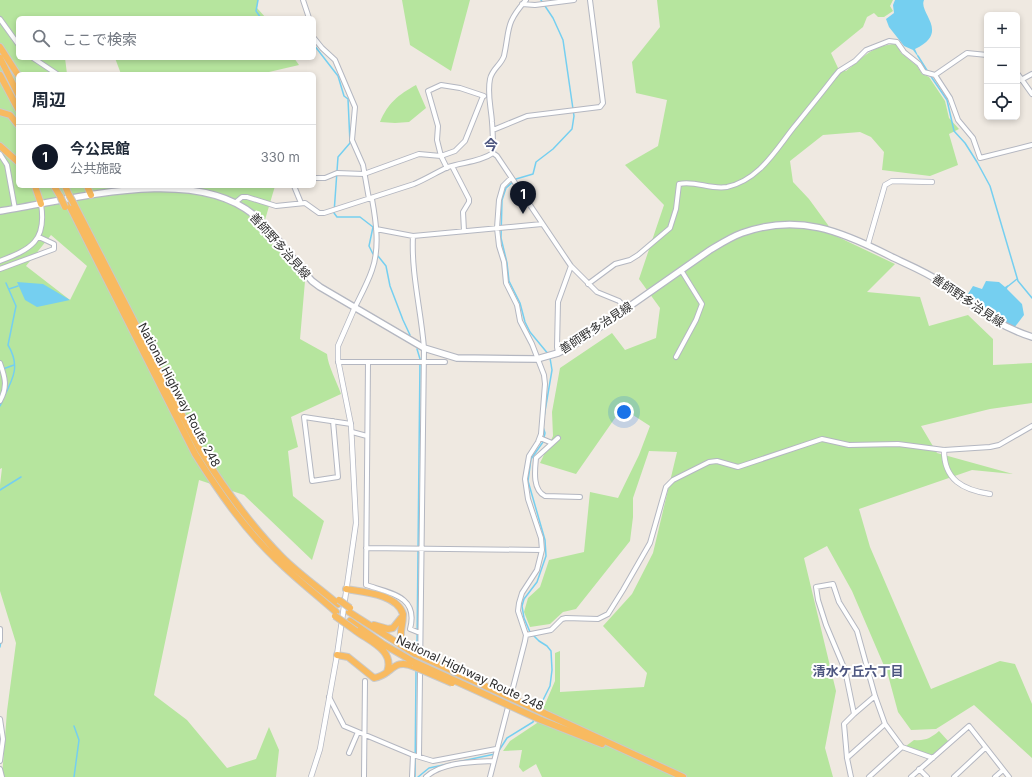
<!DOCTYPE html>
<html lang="ja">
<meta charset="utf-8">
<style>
body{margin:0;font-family:Inter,"Noto Sans JP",sans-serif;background:#f2f2f3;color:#1f2937}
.controls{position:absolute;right:12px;top:12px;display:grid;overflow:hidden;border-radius:6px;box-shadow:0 2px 6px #0003}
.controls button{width:36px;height:36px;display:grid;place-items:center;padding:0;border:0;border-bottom:1px solid #e0e1e3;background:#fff;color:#1f2937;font:20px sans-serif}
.you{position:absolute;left:624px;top:412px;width:14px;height:14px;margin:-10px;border:3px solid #fff;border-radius:50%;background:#1a73e8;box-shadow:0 0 0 6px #1a73e833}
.badge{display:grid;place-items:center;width:26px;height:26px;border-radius:50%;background:#111827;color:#fff;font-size:13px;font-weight:700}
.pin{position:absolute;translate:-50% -33px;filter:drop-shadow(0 1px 2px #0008)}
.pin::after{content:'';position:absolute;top:21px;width:14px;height:12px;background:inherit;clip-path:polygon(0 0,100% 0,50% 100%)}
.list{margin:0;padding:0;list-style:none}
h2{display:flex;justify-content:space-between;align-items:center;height:52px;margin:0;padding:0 16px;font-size:17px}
h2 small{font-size:13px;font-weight:400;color:#747a83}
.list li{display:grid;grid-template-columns:26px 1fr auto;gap:12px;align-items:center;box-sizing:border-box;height:64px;padding:0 16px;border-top:1px solid #e0e1e3}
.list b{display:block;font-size:15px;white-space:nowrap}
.list p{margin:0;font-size:13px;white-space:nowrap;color:#747a83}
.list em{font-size:13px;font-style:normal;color:#747a83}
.icon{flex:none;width:22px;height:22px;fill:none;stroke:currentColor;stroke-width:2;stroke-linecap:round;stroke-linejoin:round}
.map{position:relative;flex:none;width:1032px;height:777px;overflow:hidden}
.search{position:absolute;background:#fff;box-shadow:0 2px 6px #0003;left:16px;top:16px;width:300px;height:44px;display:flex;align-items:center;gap:10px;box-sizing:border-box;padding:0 14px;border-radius:6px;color:#747a83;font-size:15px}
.panel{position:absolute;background:#fff;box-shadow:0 2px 6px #0003;left:16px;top:72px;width:300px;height:116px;border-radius:6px}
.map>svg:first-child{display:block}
</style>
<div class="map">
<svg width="1032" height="777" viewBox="0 0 1032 777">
<rect width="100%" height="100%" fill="#efe9e1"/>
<path fill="#b6e59e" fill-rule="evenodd" d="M0 0H258L257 8 266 18H18V58H65L67 74H18V186H275L262 230 305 281 300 339 327 354C328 366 337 382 341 394L291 417 298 447 288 451 293 496 324 521 312 560 244 495 199 480 154 695 187 720 227 768 256 759 269 727 279 750 276 777H2L7 711 16 643 0 591V485L2 468 0 469ZM51 235 87 266 70 300 26 266Z
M402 0H470L451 71 410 45Z
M657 0H893L890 6 893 11 884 17H878L874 13 867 17 863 27 831 53 838 68 846 71C863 58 872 45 896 44L901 53 917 66 922 74 929 77 945 101 949 118 959 129 949 134 958 165 930 176 882 170 884 152 871 137 860 132 823 135 790 161 793 182 809 199 836 236 895 264 867 292 920 297 929 326 968 315 993 339V365L1032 363V403L990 409 921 426 937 453 1013 474 972 470 859 509 870 547 931 689 1000 661 1015 664 1032 704V758L974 705 936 729 911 730 898 712 888 675 852 591 827 546 804 558 836 691 825 748 833 777H542L536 764 523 772 519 767 522 750 503 751 510 741 537 723 555 681V653L560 651V692L644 687 647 673 603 626 632 594 653 553 677 452 649 451 633 498V517L630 541 576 609 563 612 550 624 530 627 524 612 528 598 540 587 549 560 584 552 590 492 618 498 639 455 650 426 622 408 576 474 540 463 553 436 552 412 560 368 612 333 625 350 656 338 660 308 639 279 664 205 625 165 658 146 667 100 636 93 632 62 660 27Z
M115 58H294L299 65 269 72V74H121Z
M416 85 426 108 409 122 395 123 380 122C388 103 398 95 416 85Z
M939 731 949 742 932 756 906 746 914 740C925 741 931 738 939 731Z"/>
<path fill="#75cff0" d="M895 0H924C918 13 951 32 915 49L919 58 913 50 904 46 889 27 886 19 894 13 893 5Z
M986 281 999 282 1005 287 1008 285 1007 289 1022 304 1024 315 1014 328 995 318 990 310 966 297 973 286 982 289Z
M17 282 43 284 70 300 37 307 25 300Z"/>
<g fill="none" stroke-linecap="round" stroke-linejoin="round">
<path stroke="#75cff0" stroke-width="1.5" d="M258 0 256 11 261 18
M541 0 553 18 563 40 574 116 572 129 553 149 536 162 533 174 516 179 506 188 502 200 501 238 507 263 509 281 520 303 525 322 530 332 549 355
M314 45 338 76 344 96 348 99 350 143 338 157 334 213 337 217H360L373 227 369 246 373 254
M918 56 928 72
M930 75 947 100 954 131 965 143 977 162 990 186 1018 281 1032 298
M378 256 386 266 390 286 403 320 410 335
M1007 287 1017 279
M9 289 18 286
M0 370 14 365
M4 397C14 377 20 365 8 345L16 306 6 283
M0 406 2 402
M544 417 552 370 550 358
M0 490 21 477
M0 647 1 641
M417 649 420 359 417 349
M539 708 550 686 552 670 551 651 547 646 539 641 530 632 524 618 522 606 524 599 537 582 546 556 545 540 528 481 531 459 543 442 545 433 543 427
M498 752 507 738 533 722 534 719
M74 777 79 740 74 726
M415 777 416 671
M418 777 429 768 495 754"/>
<g stroke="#b4b7c1" stroke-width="6">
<path id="minor" d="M303 0 309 18
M522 4 535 5 574 0
M0 19 18 44
M314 38 322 48 335 60 355 107 352 140 363 165 369 199
M33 58 57 74
M1017 73 1032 94
M935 75 950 98 958 120 973 138 980 158 1032 145
M1021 80 1032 74
M493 130 527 116 600 107 603 103 590 0
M493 153 497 156 571 266 597 292 619 301 625 308
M493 153C493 143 493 133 492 122 491 107 487 94 490 79 492 69 501 65 504 56 510 28 505 24 526 0
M0 154 7 165 15 209
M452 166 469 199V202L463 212 464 231
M447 168 441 156 437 140 438 126 428 91 441 85 460 88 484 96
M314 178H325L337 173 364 174 419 154 441 156 455 151 465 141 483 96
M294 186 301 203
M236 202 242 197H247L276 206 305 203 319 213H324L414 184C426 179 437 172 448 167 463 162 480 162 493 153
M376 229 413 236 542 224
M413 236C411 273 421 310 424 348L419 756
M0 261C31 249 47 241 41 204
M0 269 54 249V244L39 237
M588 284 615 264 630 260 638 255 670 228 676 209 679 184C695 180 710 190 727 187 759 180 775 151 794 127 807 111 821 94 834 77L839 71 855 61 866 50 889 41 897 42 904 52 919 64 924 72 935 75 967 53 987 55
M355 307C361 295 368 282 372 270 380 248 376 221 372 199
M558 353 557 347 558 302 571 266
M676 357 696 320 702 304 681 270
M338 362H445
M368 362 366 585C390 593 419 596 410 629L420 633
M0 363C5 377 8 387 0 401
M333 421 338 477 312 481 304 417 351 424
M352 432 367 436
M540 438 552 443
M558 438 536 458C535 469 532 490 545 496L580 497
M366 548 542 550
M0 629V641
M526 635 551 630 562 619 566 618 598 619 608 614 623 590 650 543 666 487 673 480 709 462 717 461 738 467 822 439 849 445 898 444 944 450 990 447 999 445 1032 426
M329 697 344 726 413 755 433 761 496 749
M854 714 845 670 826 625 818 600 816 587 833 584 839 602 857 631 875 696 885 724 902 747 933 758
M0 719 3 739 0 761
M349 753 358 732
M847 758 885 724
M0 769 2 777
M919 769 927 777
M364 777 365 681
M412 777 413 755
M426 777C442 762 472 762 493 761
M490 777 525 641 526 635 518 611 519 603 522 593 537 570 542 550 541 538 528 499 525 479 529 456 538 442 541 434 545 384 544 375 532 344 520 321 517 305 506 283 504 262 499 246 497 228 499 200 503 186 511 178
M851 777 847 758 844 724 854 714 875 696
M869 777 902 747
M911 777 969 726 1009 777
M954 777 985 748
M995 777 1003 770"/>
</g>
<g stroke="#b4b7c1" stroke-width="6">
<path id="tertiary" d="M868 244 885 185 892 181 932 182
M944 450C944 480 963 490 990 494
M311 777 320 749 337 655 356 523 351 425 338 360V346L355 307"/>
</g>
<g stroke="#b4b7c1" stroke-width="8">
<path id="secondary" d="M0 211C71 200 193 164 254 215 276 233 293 260 312 281L320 287 424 348 457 358 537 359 558 353 577 343 710 250C720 244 731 237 742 233 798 213 841 231 890 256 906 264 924 271 939 281 972 303 992 324 1032 337"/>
</g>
<g stroke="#c9c9c9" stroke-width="8">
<path id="trunk" d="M0 47 18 75
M0 58 18 94
M0 75 18 109
M0 112 10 115 18 125
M0 146 18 162
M35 186 41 204
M54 186 60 196
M65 186 69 195
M87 186 91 195
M74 204 200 450C224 488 250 525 282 557 299 574 319 588 338 604
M69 205 195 454C219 492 245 530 278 561 296 579 317 595 336 612
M346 589C363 592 397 594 403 614 403 635 393 636 415 650
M349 612 415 654
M350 621 383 644 414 662
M374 625 388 629 393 628 401 618
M356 631C371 642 395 651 387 672
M337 655 348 657 374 678C393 675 392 657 415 667
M544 713 683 777
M541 720 602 744"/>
</g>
<use href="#minor" stroke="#fff" stroke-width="4"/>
<use href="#tertiary" stroke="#fff" stroke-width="4.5"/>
<use href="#secondary" stroke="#fff" stroke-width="5.5"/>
<use href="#trunk" stroke="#f8ba60" stroke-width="6"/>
<g stroke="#c9c9c9" stroke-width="8" stroke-linecap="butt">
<path id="trunk-bridge" d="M69 195 74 204
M60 196 65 207
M339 600 350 608
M335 616 356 631
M416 654 544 713
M414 662 541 720
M415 667 452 683"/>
</g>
<use href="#trunk-bridge" stroke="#f8ba60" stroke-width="6"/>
</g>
<g text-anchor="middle" stroke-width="4" stroke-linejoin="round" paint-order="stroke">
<g font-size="12" fill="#2e2e2e" stroke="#fff">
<text transform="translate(280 246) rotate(48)" y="4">善師野多治見線</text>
<text transform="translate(968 301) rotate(34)" y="4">善師野多治見線</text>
<text transform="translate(596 328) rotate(-33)" y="4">善師野多治見線</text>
<text transform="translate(179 395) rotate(62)" y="4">National Highway Route 248</text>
<text transform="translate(470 673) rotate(25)" y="4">National Highway Route 248</text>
</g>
<g font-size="13" font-weight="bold" fill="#4d5680" stroke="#fff">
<text x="858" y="676">清水ケ丘六丁目</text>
</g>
<g font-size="14" font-weight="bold" fill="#4d5680" stroke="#fff">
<text x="491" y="150">今</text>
</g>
</g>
</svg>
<div class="controls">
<button>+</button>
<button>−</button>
<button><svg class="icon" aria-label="locate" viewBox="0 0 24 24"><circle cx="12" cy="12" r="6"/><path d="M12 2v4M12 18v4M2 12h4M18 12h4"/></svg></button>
</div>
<div class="you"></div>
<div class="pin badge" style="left:523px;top:214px">1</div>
<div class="search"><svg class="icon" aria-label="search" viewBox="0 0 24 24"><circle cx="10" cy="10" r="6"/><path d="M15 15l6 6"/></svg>ここで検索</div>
<section class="panel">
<h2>周辺<small></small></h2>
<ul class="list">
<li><span class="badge">1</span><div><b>今公民館</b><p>公共施設</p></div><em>330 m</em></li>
</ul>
</section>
</div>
